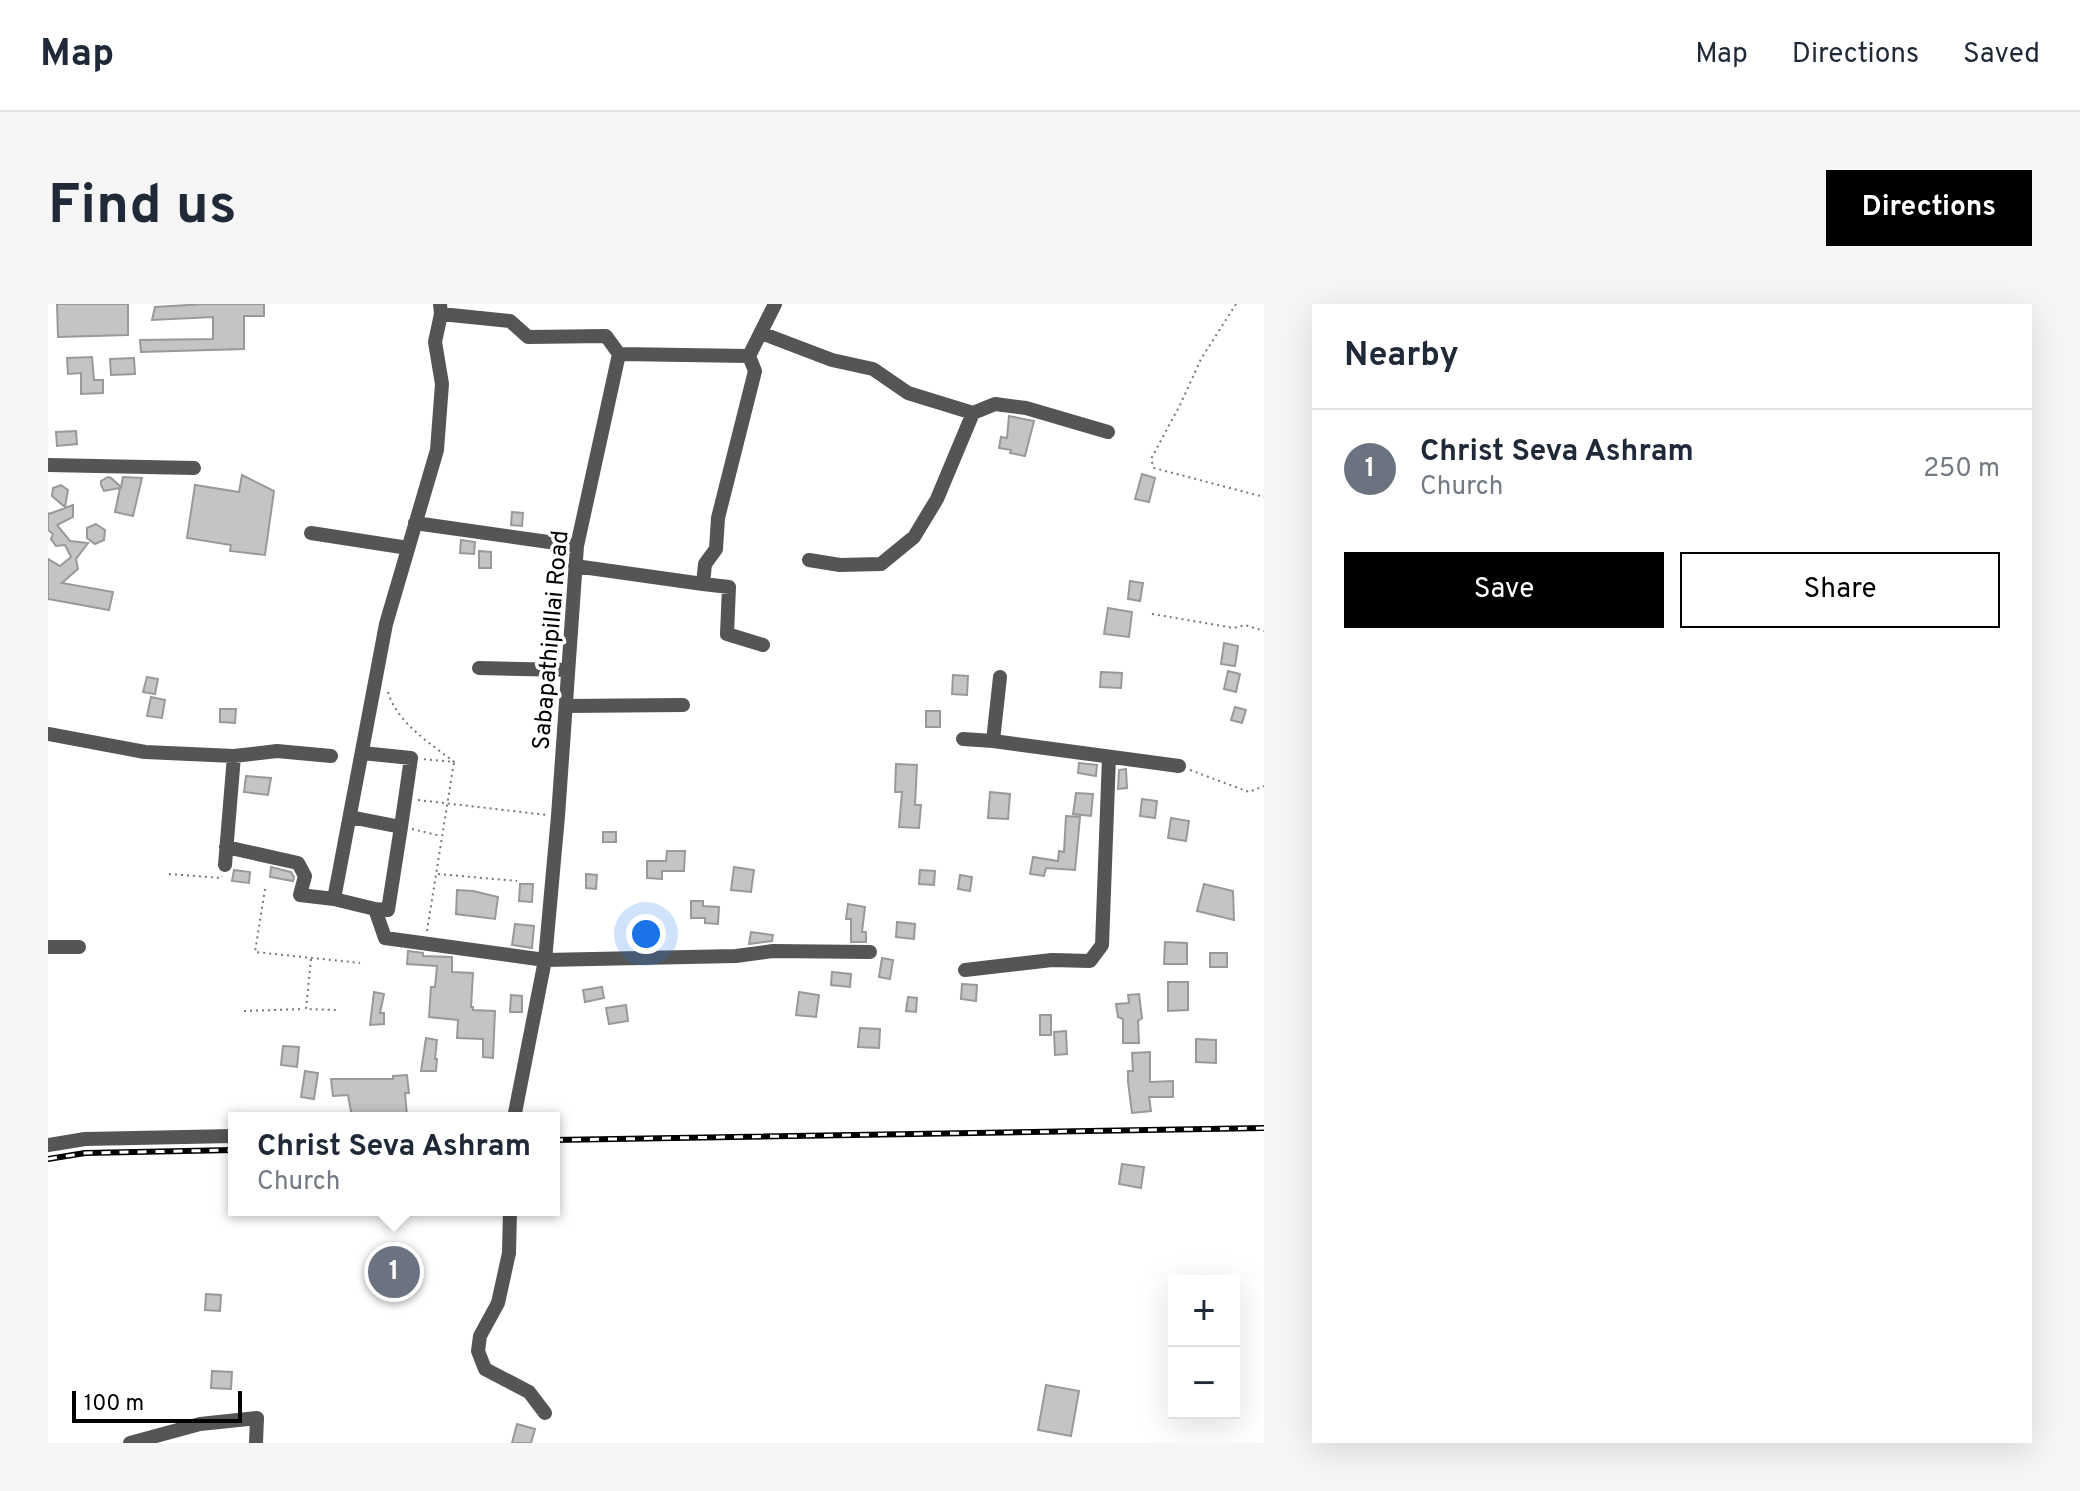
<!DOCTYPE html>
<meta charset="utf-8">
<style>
body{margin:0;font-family:Overpass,sans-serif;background:#f6f6f7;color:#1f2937}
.controls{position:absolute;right:24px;bottom:24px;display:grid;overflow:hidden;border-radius:0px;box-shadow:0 8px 32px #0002}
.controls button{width:72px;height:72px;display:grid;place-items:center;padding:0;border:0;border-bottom:2px solid #e0e1e3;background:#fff;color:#1f2937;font:40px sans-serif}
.scale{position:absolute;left:24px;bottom:20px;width:170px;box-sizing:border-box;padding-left:8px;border:4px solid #000;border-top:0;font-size:22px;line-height:28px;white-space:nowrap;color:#000;-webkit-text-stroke:6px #fff;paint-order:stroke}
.you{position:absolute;left:598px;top:630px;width:28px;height:28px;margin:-20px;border:6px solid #fff;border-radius:50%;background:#1a73e8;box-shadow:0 0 0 12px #1a73e833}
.badge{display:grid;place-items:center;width:52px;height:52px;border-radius:50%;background:#000;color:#fff;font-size:26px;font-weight:700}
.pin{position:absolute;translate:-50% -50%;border:4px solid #fff;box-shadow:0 2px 8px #0006}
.popup{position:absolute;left:180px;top:808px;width:332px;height:104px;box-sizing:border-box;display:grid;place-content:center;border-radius:0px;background:#fff;filter:drop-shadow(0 2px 6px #0005);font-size:26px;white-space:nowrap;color:#747a83}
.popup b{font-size:30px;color:#1f2937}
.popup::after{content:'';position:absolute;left:50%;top:100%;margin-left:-16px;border:16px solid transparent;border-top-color:#fff}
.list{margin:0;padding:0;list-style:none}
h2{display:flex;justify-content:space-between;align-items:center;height:104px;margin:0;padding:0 32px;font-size:34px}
h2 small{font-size:26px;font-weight:400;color:#747a83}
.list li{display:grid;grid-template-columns:52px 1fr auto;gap:24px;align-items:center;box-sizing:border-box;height:120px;padding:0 32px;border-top:2px solid #e0e1e3}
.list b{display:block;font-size:30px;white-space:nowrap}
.list p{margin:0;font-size:26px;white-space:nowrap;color:#747a83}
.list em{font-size:26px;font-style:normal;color:#747a83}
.actions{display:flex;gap:16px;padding:24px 32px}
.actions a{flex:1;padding:18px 0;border:2px solid #000;border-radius:0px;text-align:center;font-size:28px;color:#000}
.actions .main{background:#000;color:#fff}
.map{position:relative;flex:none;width:1216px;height:1139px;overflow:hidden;border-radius:0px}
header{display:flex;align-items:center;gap:48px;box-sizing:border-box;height:112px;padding:0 40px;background:#fff;border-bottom:2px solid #e0e1e3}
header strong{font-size:38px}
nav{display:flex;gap:44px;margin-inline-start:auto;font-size:28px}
.intro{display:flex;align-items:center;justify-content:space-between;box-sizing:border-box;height:192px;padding:0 48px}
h1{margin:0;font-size:56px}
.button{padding:20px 36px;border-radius:0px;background:#000;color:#fff;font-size:28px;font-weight:700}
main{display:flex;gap:48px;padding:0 48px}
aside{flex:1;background:#fff;border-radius:0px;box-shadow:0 8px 32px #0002}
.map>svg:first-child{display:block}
</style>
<header>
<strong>Map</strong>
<nav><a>Map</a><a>Directions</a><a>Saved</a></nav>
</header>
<div class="intro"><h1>Find us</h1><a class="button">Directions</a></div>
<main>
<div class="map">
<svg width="1216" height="1139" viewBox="0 0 1216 1139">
<rect width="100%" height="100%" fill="#fff"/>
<path fill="#c4c4c4" stroke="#999" stroke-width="2" d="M9 0H80V31L10 33Z
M157 0H216V12H196V45L93 48 92 36 165 35V13L104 16 107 3Z
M44 53 46 76H55V89L33 90V69L20 70 19 54Z
M86 54 87 70 63 71 62 55Z
M961 112 986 117 977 152 962 149 963 146 951 144 953 133 959 134Z
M28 127 29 140 9 142 8 128Z
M1094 170 1107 174 1101 198 1087 195Z
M194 171 226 187 217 251 182 247 183 241 139 234 147 181 191 188Z
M60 173 63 174 73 183 75 173 94 174 85 212 67 208 72 184 56 187 53 181V177Z
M13 181 20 186 17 203 4 192 5 184Z
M25 201V213L9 221 22 237 40 239 28 255 30 265 14 279 65 288 61 306 0 295V255L12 262 23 253 17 241 8 242 3 235 5 230 0 226V209L1 210Z
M464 208 475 209 474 222 463 221Z
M48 220 57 226 56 236 47 240 39 234V224Z
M413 236 427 238 426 250 412 249Z
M431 247 443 248V264H431Z
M1082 277 1095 279 1092 297 1080 295Z
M1060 304 1084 308 1081 333 1056 330Z
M1176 339 1190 342 1187 362 1173 360Z
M1180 367 1192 370 1188 388 1176 385Z
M1053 368 1074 369 1073 384 1052 383Z
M905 371 920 372 919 391 904 390Z
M99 373 110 375 107 390 95 388Z
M103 393 117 396 114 414 99 412Z
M1187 403 1198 406 1194 419 1183 416Z
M172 405H188L187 419 172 418Z
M878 407H892V423H878Z
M1031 459 1049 461 1048 472 1030 469Z
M848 460 869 461 867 501H873L871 524 851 523 854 488H847Z
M1078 465 1079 484 1070 485 1071 466Z
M198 472 223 474 220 491 196 488Z
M942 488 962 490 960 515 940 514Z
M1028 489 1045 490 1043 512 1025 510Z
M1094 495 1109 497 1107 514 1092 512Z
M1018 512 1032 513 1027 566 998 564 996 572 982 570 985 553 1010 557 1011 547 1016 548Z
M1123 514 1141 517 1138 537 1120 534Z
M555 528H568V538H555Z
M619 547H637L636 567H614V575L599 574V557H618Z
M223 563 243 568 246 573 245 577 222 573Z
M686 563 706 566 703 588 683 586Z
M186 566 202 568 201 579 184 577Z
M872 566 887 567 886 581 871 580Z
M538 570 549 571 548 585 538 584Z
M912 571 924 573 922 587 910 585Z
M472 580H485L484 598 471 597Z
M1156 580 1185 587 1186 616 1149 607Z
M409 586 425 587 450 593 447 615 408 610Z
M643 597H655V602L671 603 670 620 657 619V614H643Z
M800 600 817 603 814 628H818V638H803V615H798Z
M849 618 867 620 866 635 848 633Z
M467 620 486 622 484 644 464 641Z
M703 628 725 631 724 637 701 640Z
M1117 638 1139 639V660H1116Z
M360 647 375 649V652L404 653V668L425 669 423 703H425V706L447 707 445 754 435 753V735L409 734 410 716 381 713 383 683H387L389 662 359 660Z
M1162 649H1179V663H1162Z
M834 654 845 656 842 675 831 673Z
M784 668 803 670 802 683 783 681Z
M1120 678H1140V706L1120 707Z
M914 680 929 681 928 697 913 695Z
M554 683 556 694 537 698 535 686Z
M326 688 336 690 332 709H336V720L322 721Z
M751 688 771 691 768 713 748 711Z
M1091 690 1094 714 1090 717 1091 739H1075V715L1070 713 1068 700 1081 699 1080 691Z
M463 691 474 692V708H462Z
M860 693 869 694 868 708 858 707Z
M578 701 580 717 561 720 558 704Z
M992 711H1003V731H992Z
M812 724 832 725 831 744 810 743Z
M1018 727 1019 750 1007 751 1006 728Z
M378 734 389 736 387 755H389L388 767H373Z
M1148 735 1168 736V759L1148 758Z
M235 742 251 743 249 763 233 761Z
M1102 748V778L1125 777V793H1101L1103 807 1084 809 1080 778V767H1085L1084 749Z
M257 767 270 769 266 795 253 793Z
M359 771 361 789H357L359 812 322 814V811L304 813 300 791 285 792 283 775H345V772Z
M1074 860 1096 863 1093 884 1071 880Z
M344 945 358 948 349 991 335 988Z
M158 990 173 991 172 1007 157 1006Z
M164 1067 184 1068 183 1085 163 1084Z
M998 1081 1031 1087 1023 1132 990 1126Z
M469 1120 487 1125 483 1139H464Z"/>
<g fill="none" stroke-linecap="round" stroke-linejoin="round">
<path stroke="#777" stroke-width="2" stroke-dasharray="2 4" stroke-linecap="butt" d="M1188 0 1153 55 1132 101 1103 155 1106 164 1216 193
M1104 310 1186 324 1197 321 1216 327
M340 388C349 419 382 439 406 458L374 455
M1142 466 1201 488 1216 482
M370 496 499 511
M364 525 393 532
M121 570 173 574 174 572
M390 570 469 577
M217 585 207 648 312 659
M379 627 406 458
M263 655 258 705 288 706
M196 707 256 705"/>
<path stroke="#555" stroke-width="14" d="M392 0 393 10 387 38 394 80 389 146 338 320 286 595 327 605 337 634 497 656 688 652 725 647 822 648
M393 10 462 17 480 33 558 32 571 50
M713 29 784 56 825 65 860 89 925 109 889 195 866 233 833 260 792 261 761 256
M925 109 947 100 978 104 1060 128
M0 161 146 164
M367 219 529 242
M263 229 360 244
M527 262 655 280 657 260 668 245 670 214 707 67 701 52
M655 280 681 283 679 330 715 341
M431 364 520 366
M952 373 945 437 1131 462
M518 402 635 401
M0 430 97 448 186 452 229 447 283 452
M915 435 945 437
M314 449 363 454 353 523
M302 513 353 523 340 606 327 605
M178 543 250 559 257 572 252 591 286 595
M177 561 186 452
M0 643H31
M917 666 1004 656 1042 657 1054 641 1061 453
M466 814 497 656 510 512 529 242 571 50 701 52 727 0
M0 841 37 835 186 832
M462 906 461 949 450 999 432 1032 430 1047 437 1065 481 1088 497 1109
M82 1139 152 1120 209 1114 208 1139"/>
<g stroke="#000" stroke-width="6">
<path id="rail" d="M506 836 1216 824
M0 855 37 849 186 846"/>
</g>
<use href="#rail" stroke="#fff" stroke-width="3" stroke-dasharray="9" stroke-linecap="butt"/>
</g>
<g text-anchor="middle" stroke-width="7" stroke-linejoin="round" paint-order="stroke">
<g font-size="24" fill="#000" stroke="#fff">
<text transform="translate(502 336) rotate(-85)" y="8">Sabapathipillai Road</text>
</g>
</g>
</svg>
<div class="controls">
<button>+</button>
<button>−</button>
</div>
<div class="scale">100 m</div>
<div class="you"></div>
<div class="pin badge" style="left:346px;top:968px;background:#6b7280">1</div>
<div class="popup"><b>Christ Seva Ashram</b>Church</div>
</div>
<aside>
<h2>Nearby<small></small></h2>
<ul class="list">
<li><span class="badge" style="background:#6b7280">1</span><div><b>Christ Seva Ashram</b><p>Church</p></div><em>250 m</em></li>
</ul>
<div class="actions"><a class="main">Save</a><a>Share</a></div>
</aside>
</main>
